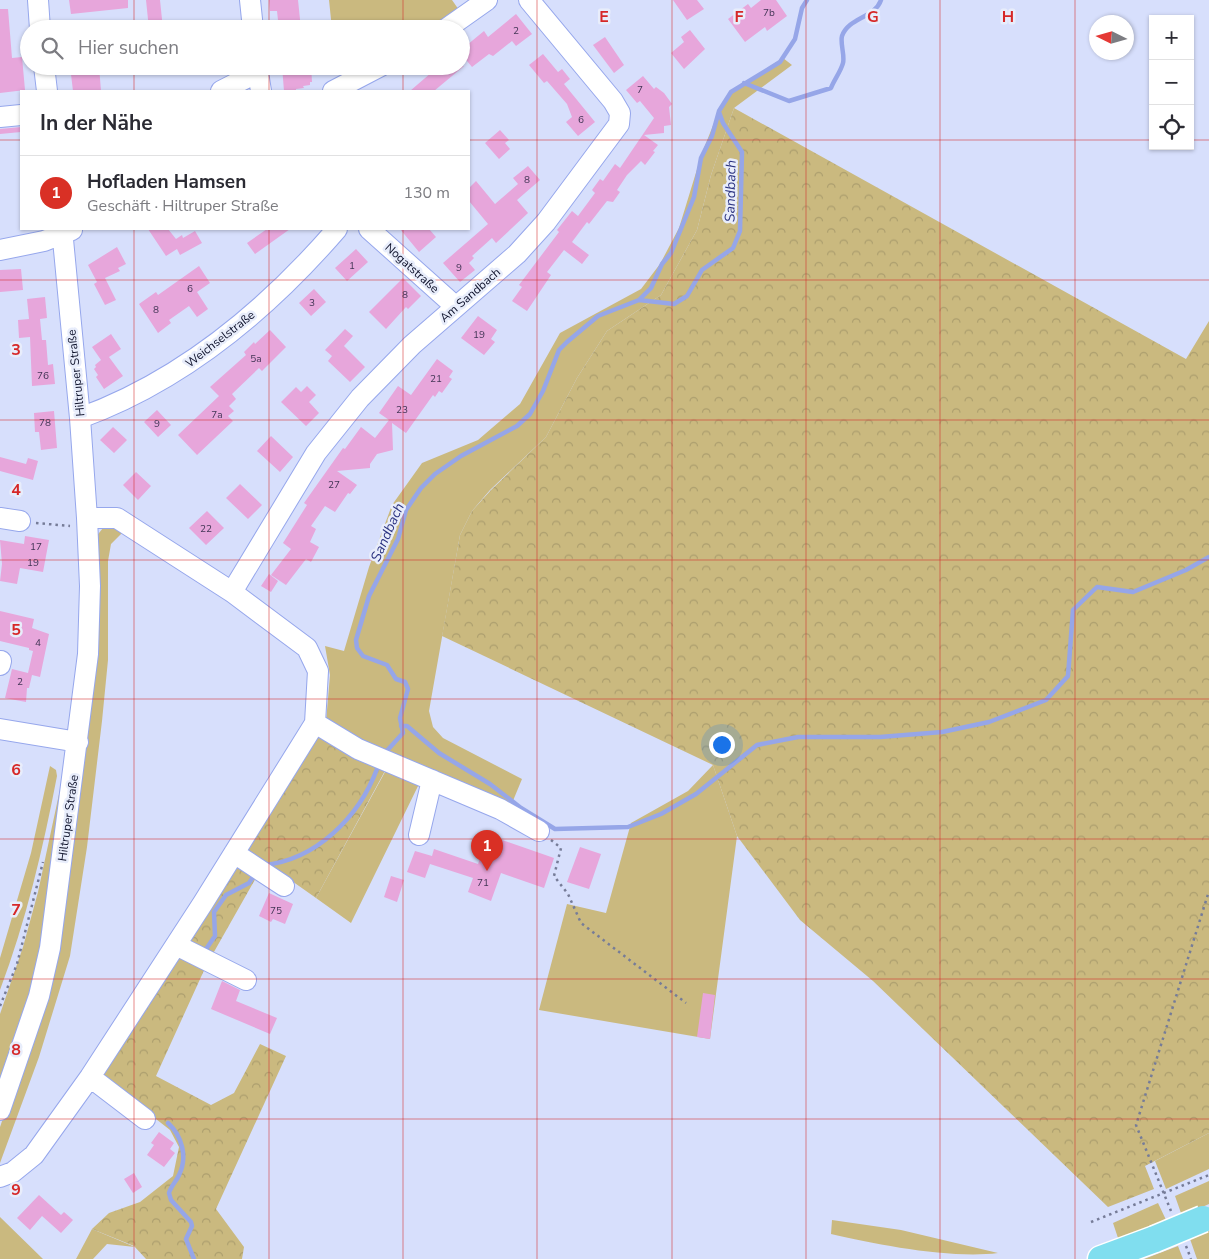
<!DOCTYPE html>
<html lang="de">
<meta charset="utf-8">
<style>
body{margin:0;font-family:"Nunito Sans",sans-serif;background:#f7f7f7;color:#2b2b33}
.controls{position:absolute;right:15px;top:15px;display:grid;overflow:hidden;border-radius:0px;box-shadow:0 1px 4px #0004}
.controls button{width:45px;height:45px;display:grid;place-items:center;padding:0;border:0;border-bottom:1px solid #e1e1e2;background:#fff;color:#2b2b33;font:25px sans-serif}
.compass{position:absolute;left:1089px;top:15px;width:45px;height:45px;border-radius:50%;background:#fff;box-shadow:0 1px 4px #0004;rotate:275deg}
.you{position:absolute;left:721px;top:744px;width:18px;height:18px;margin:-12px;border:4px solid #fff;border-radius:50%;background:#1a73e8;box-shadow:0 0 0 8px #1a73e833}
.badge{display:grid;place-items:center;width:32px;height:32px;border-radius:50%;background:#d93025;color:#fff;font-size:16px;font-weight:700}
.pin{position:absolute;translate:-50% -41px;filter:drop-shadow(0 1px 2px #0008)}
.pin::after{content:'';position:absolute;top:26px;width:18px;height:15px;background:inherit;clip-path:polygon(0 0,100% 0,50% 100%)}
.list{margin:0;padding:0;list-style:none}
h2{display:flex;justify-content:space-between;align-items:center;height:65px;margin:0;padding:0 20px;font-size:21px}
h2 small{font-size:16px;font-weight:400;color:#7c7c81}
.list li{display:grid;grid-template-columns:32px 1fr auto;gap:15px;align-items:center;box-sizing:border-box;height:75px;padding:0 20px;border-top:1px solid #e1e1e2}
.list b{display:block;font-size:19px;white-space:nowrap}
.list p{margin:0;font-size:16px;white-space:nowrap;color:#7c7c81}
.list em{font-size:16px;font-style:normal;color:#7c7c81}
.icon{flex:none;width:28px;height:28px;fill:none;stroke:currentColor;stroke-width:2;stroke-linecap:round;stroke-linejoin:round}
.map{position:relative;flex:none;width:1209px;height:1259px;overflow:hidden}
.search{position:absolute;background:#fff;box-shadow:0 1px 4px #0004;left:20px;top:20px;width:450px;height:55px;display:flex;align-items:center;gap:12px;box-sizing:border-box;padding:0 18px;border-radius:28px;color:#7c7c81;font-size:19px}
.panel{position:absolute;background:#fff;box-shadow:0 1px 4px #0004;left:20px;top:90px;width:450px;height:140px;border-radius:0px}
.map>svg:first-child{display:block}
</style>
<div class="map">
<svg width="1209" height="1259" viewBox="0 0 1209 1259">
<defs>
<pattern id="forest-crowns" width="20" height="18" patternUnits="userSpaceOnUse" patternTransform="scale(1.25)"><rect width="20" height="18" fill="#cab97f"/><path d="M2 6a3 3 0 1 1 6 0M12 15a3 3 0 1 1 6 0" fill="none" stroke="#ac9e6e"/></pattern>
</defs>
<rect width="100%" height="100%" fill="#d7dffc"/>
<path fill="#cab97f" d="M329 0H452L459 10 427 29H332Z
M783 58 792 65 734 108 711 175 697 230 661 295 607 331 577 378 546 437 490 490 472 511 460 535 429 711 433 727 443 738 522 779 510 808 420 782 351 923 316 898 391 761 326 722 330 675 325 646 344 651 369 567 392 505 422 463 478 440 520 404 560 333 641 289 660 264 679 228 702 153 718 113 730 92Z
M118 524 122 533 111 544 108 561V660L102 721 87 847 70 956 39 1057 0 1163V1127L42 1005 95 538 103 528Z
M713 765 737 836 710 1039 539 1010 567 904 606 913 631 823 688 791Z
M50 766 56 770 57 776C43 849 26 921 0 990V958L31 853Z
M65 766 39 964 0 1085V1014L23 947 38 892Z
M1209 1133V1169L1166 1189 1155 1161Z
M1209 1181V1204L1182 1216 1175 1196Z
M1158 1203 1167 1222 1119 1241 1113 1223Z
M0 1217 43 1259H0Z
M832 1220 901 1230 998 1253C952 1259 878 1245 831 1234Z
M92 1229 135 1247 107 1244 93 1259H76Z
M1209 1231V1259H1197L1190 1239Z
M1178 1246 1183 1259H1144Z"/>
<path fill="url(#forest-crowns)" d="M734 108 1186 359 1209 321V1133L1145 1166 1154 1189 1108 1207 873 981 800 920 737 836 713 765 442 636 460 535 472 511 491 490 546 437 577 378 607 331 661 295 697 230 711 175Z
M315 733 386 769 316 898 265 862 206 966 156 1076 211 1105 234 1093 260 1044 286 1056 216 1209 244 1247 242 1259H146L134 1246 92 1229 109 1213 140 1202 173 1176 179 1147 170 1130 100 1075Z"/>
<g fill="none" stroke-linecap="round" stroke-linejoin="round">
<path stroke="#96a6e8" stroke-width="4.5" d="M744 83 789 101 831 88C834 80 841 71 843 63 845 55 840 44 842 36 849 17 875 18 881 0
M639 300 674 304 687 296 702 270 733 248 740 231 742 152 723 123 719 112
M401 726H407L439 753 490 784 521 808 555 829 628 827 661 814 696 794 757 745 798 737H880L942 732 989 722 1046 700 1068 676 1073 610 1097 587 1133 592 1186 570 1209 557
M384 754 403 733 400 718 408 689 405 682 396 679 387 665 363 656 357 648 356 640 369 596 398 539 406 510 421 488 435 474 461 456 517 426 530 414 543 391 559 350 567 342 598 316 639 300 651 288 662 264 671 253 694 197 701 158 712 136 719 111 731 92 780 62 795 39 802 8 807 0
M264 865C316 860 359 817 377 769
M204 952 215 936 214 912 226 895 249 883 255 874
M168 1123C182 1136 188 1157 179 1175 176 1182 171 1186 169 1193L171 1200 191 1222 192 1226 186 1239 194 1259"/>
</g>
<path fill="#e7a6db" d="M69 0H128V8L71 14Z
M146 0H160L163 29H149Z
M269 0H298L301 29H279L277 11H270Z
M673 0H697L704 9 687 20Z
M761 0H776L787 16 767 31 765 27 745 42 728 19 748 4 751 8Z
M0 9H8L12 58 22 57 25 90 0 93Z
M516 14 532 34 516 46 512 41 493 56 489 54 472 67 462 55 470 48 467 45 484 31 488 37Z
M690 30 705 49 684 69 671 53 684 42 681 37Z
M605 37 624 65 614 73 593 45Z
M543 54 558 72 562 69 570 79 564 84 595 122 578 136 566 122 572 117 567 104 547 81 544 83 529 65Z
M70 66H99L101 91H73Z
M282 66H311L312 82H310V85L303 86 304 88 296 89V91H284Z
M439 66H464L434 91H410Z
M643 76 654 89 656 87 664 93 672 104 669 107 671 125 664 126V133L644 135 658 145 653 151 655 152 645 165 641 161 627 175 617 190 620 192 613 202 607 201 589 224 587 222 572 242 589 255 582 264 564 250 547 272 551 275 527 311 512 301 522 287 519 285 559 232 557 230 572 211 578 216 595 193 592 190 600 179 603 181 615 164 620 168 654 118 640 101 637 103 626 90Z
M21 127V132L0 134V129Z
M500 130 509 140 505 143 510 149 499 159 485 143Z
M528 166 540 180 517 200 528 213 496 243 492 238 472 256 474 258 469 263 475 270 460 282 443 263 488 224 469 201V188L476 181 495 204 518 184 513 178Z
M148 229H168L176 239 182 235 183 238 195 231 202 243 180 255 177 249 166 256Z
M267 229H290L255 254 247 243Z
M400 229H429L436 237 419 252Z
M117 247 126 264 118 268 120 271 105 278 116 300 105 305 94 284 97 282 88 265Z
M356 249 368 262 347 281 335 268Z
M199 266 210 283 197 292 208 309 197 317 189 306 169 320 171 323 158 333 139 304 156 292 158 295Z
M21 269 23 290 0 292V270Z
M403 278 421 296 408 309 406 307 386 329 369 312Z
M314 289 326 302 311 316 299 303Z
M45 297 47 318 40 319 42 340H46L48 365 53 364 55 384 32 386 30 337 19 338 18 320 29 319 27 299Z
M478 316 497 330 491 339 495 342 484 355 461 338Z
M345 329 353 336 344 346 365 367 350 382 328 361 332 356 325 350Z
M270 330 286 347 262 371 259 368 232 394 236 399 229 406 234 411 228 416 233 421 197 455 178 435 219 396 210 387 246 355 244 352 254 342 255 344Z
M111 334 121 349 109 357 123 376 104 389 96 377 98 375 94 369 96 367 95 365 101 360 92 347Z
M437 359 453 371 449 377 452 379 442 393 439 391 435 397 433 395 406 433 392 423 393 450 377 454 370 464V468L337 471 357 485 350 494 348 493 335 512 325 506 311 526 316 529 310 542 319 547 311 562 306 559 286 585 271 575 291 549 283 543 307 505 304 503 343 448 345 449 361 427 375 438 389 420 379 413 398 386 411 395Z
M307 386 316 395 309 402 319 413 306 426 281 402 296 387 301 392Z
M157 410 171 425 158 437 144 422Z
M54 411 57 448 41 450 39 432H35L34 413Z
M113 427 127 440 114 453 100 440Z
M271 436 293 457 280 472 257 451Z
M0 457 26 464 28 458 38 461 33 480 0 471Z
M136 472 151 486 138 500 123 485Z
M240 484 262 505 248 519 226 498Z
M207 511 224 528 206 545 189 528Z
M25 536 49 540 43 572 20 568 17 584 0 581 2 564 0 540 24 544Z
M269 574 278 581 271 592 261 586Z
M0 611 34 619 32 628 49 634 40 677 32 675 29 688H27L26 702 5 698 12 669 28 673 33 651 29 650V648L0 641Z
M488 835 554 858 544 888 501 873 491 901 468 892 473 878 430 864 425 878 407 872 415 851 432 856 434 849 478 864Z
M580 847 601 854 589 889 567 882Z
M391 876 404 880 397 902 384 897Z
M269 893 293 904 285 924 273 919 271 922 259 916Z
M222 981 240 990 236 1001 277 1018 270 1034 211 1009Z
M703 993 715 995 710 1039 697 1037Z
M159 1132 174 1143 170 1149 175 1153 164 1167 147 1155 154 1145 151 1143Z
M134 1173 142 1187 133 1193 124 1179Z
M39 1195 61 1215 64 1212 73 1220 61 1233 42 1216 30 1230 17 1218Z"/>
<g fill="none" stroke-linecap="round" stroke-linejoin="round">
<g stroke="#96a7ec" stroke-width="22">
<path id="minor" d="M38 0 40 29
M250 0 253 29
M446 29 487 0
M44 66 47 91
M257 66 261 91
M221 91 258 72
M333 91 381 66
M0 117 21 115
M369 229 455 306
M0 250 44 241 72 230
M80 418C182 381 267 310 337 229
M0 518 20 521
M87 518H117L232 592 307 648 318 671 315 723
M232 592 316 453 360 398 412 345 517 254 546 222 619 124 620 113 613 101 529 0
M0 665 1 661
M0 729 78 742
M419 835 432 780
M234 853 284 886
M176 945 246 980
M90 1077 145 1119
M0 1110 39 996 50 948 88 654 90 586 87 518 80 418 62 229
M0 1177 13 1172 34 1155 90 1077 203 903 315 723 358 749 500 809 539 831"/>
</g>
<g stroke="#fff" stroke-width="29">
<path id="major" d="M1101 1259 1155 1239"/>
</g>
<path stroke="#767c98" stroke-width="2.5" stroke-dasharray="2.5 4" stroke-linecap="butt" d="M36 523 70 526
M551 840 561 848 554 876 568 894 581 923 686 1003
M0 1006 17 964 43 862
M1171 1211 1136 1125 1209 891
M1091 1222 1209 1175
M1186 1246 1191 1259"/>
<use href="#minor" stroke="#fff" stroke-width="20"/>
<use href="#major" stroke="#80deef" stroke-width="26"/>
<g stroke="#fff" stroke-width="29" stroke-linecap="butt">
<path id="major-bridge" d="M1155 1239 1203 1219"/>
</g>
<use href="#major-bridge" stroke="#80deef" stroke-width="26"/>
</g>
<path fill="none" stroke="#d62828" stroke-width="1" stroke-opacity="0.55" d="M134 0V29M269 0V29M403 0V29M537 0V1259M672 0V1259M806 0V1259M940 0V1259M1075 0V1259M134 66V91M269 66V91M403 66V91M0 140H21M469 140H1153M1190 140H1209M134 229V1259M269 229V1259M403 229V1259M0 280H1209M0 420H1209M0 560H1209M0 699H1209M0 839H1209M0 979H1209M0 1119H1209"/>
<g text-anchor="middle" stroke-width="5" stroke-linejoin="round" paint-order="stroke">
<g font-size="10" fill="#423555">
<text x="769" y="16">7b</text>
<text x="516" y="34">2</text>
<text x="640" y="93">7</text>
<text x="581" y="123">6</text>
<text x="527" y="183">8</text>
<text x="352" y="269">1</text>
<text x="459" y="271">9</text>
<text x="190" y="292">6</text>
<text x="405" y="298">8</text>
<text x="312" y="306">3</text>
<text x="156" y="313">8</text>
<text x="479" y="338">19</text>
<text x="256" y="362">5a</text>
<text x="43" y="379">76</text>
<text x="436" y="382">21</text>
<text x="402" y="413">23</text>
<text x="217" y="418">7a</text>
<text x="45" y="426">78</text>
<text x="157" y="427">9</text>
<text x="334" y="488">27</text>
<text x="206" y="532">22</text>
<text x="36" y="550">17</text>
<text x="33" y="566">19</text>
<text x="38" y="646">4</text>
<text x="20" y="685">2</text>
<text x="483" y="886">71</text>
<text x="276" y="914">75</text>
</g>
<g font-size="12" fill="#0b0f28" stroke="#e8edfb">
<text transform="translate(412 268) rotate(42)" y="4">Nogatstraße</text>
<text transform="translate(470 295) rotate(-41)" y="4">Am Sandbach</text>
<text transform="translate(220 339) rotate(-38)" y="4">Weichselstraße</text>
<text transform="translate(76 373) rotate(-96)" y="4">Hiltruper Straße</text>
<text transform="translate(68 818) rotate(-82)" y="4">Hiltruper Straße</text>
</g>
<g font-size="14" font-style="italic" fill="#2b3380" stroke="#e8edfb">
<text transform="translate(730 191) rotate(-89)" y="5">Sandbach</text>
<text transform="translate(387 532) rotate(-66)" y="5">Sandbach</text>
</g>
</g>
<g font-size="16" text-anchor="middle" font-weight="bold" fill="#d62828" stroke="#e8edfb" stroke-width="5" stroke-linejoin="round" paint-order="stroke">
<text x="604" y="22">E</text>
<text x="739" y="22">F</text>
<text x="873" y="22">G</text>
<text x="1008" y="22">H</text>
<text x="16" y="355">3</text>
<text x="16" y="495">4</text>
<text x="16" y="635">5</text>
<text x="16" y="775">6</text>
<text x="16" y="915">7</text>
<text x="16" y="1055">8</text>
<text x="16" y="1195">9</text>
</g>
</svg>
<div class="controls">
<button>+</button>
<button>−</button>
<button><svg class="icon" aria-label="locate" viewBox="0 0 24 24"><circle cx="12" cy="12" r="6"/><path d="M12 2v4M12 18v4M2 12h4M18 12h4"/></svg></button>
</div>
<svg class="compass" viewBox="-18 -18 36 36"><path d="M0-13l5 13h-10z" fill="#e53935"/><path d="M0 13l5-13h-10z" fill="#7c7c81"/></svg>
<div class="you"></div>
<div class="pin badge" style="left:487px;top:871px">1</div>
<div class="search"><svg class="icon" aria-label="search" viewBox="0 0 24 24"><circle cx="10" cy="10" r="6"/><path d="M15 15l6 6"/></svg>Hier suchen</div>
<section class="panel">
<h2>In der Nähe<small></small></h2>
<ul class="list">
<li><span class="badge">1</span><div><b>Hofladen Hamsen</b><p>Geschäft · Hiltruper Straße</p></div><em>130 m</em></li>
</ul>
</section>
</div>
